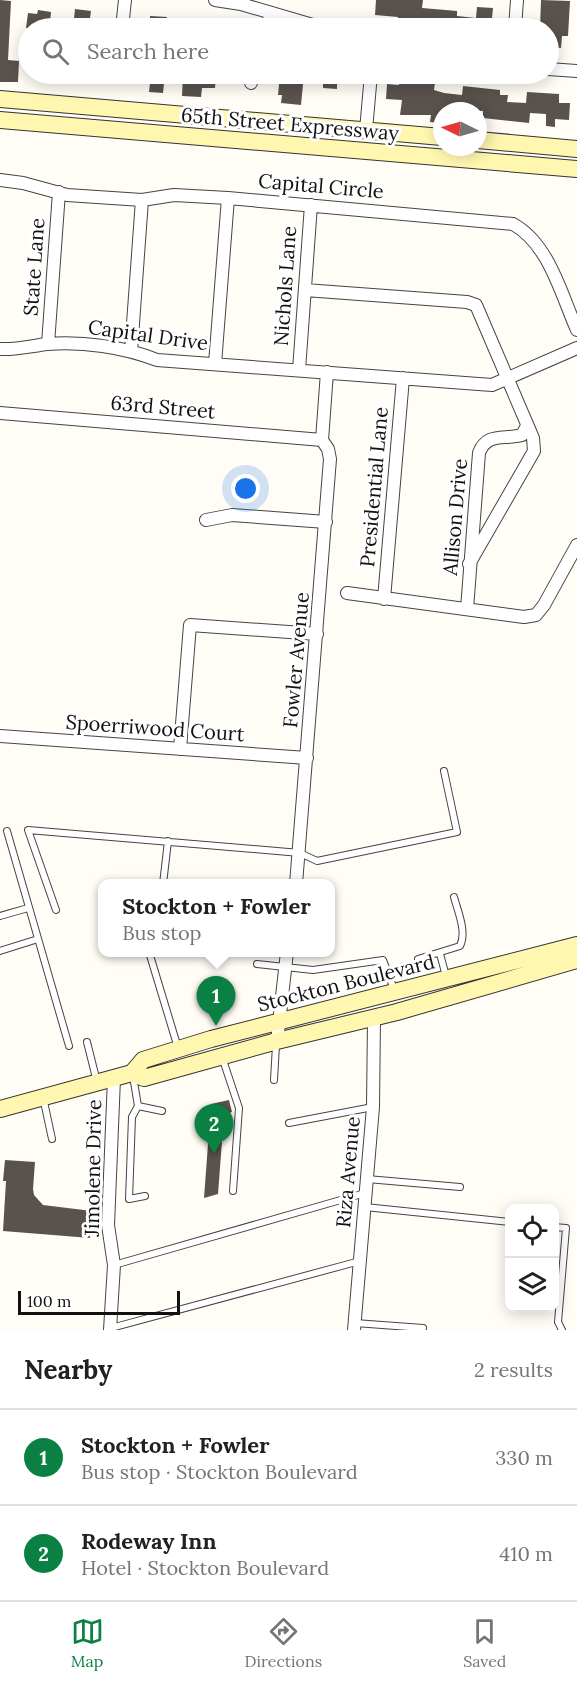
<!DOCTYPE html>
<meta charset="utf-8">
<style>
body{margin:0;font-family:Lora,serif;background:#f2f2f2;color:#202124}
.controls{position:absolute;right:18px;bottom:18px;display:grid;overflow:hidden;border-radius:12px;box-shadow:0 3px 15px #0003}
.controls button{width:54px;height:54px;display:grid;place-items:center;padding:0;border:0;border-bottom:2px solid #e0e0e0;background:#fff;color:#202124;font:30px sans-serif}
.compass{position:absolute;left:433px;top:102px;width:54px;height:54px;border-radius:50%;background:#fff;box-shadow:0 3px 15px #0003;rotate:275deg}
.scale{position:absolute;left:18px;bottom:15px;width:162px;box-sizing:border-box;padding-left:6px;border:3px solid #111;border-top:0;font-size:16px;line-height:21px;white-space:nowrap;color:#111;-webkit-text-stroke:4px #fff;paint-order:stroke}
.you{position:absolute;left:246px;top:489px;width:21px;height:21px;margin:-15px;border:4px solid #fff;border-radius:50%;background:#1a73e8;box-shadow:0 0 0 9px #1a73e833}
.badge{display:grid;place-items:center;width:39px;height:39px;border-radius:50%;background:#0b8043;color:#fff;font-size:20px;font-weight:700}
.pin{position:absolute;translate:-50% -50px;filter:drop-shadow(0 2px 3px #0008)}
.pin::after{content:'';position:absolute;top:32px;width:21px;height:18px;background:inherit;clip-path:polygon(0 0,100% 0,50% 100%)}
.popup{position:absolute;left:98px;top:879px;width:237px;height:78px;box-sizing:border-box;display:grid;place-content:center;border-radius:12px;background:#fff;filter:drop-shadow(0 2px 4px #0005);font-size:20px;white-space:nowrap;color:#757577}
.popup b{font-size:22px;color:#202124}
.popup::after{content:'';position:absolute;left:50%;top:100%;margin-left:-12px;border:12px solid transparent;border-top-color:#fff}
.list{margin:0;padding:0;list-style:none}
h2{display:flex;justify-content:space-between;align-items:center;height:78px;margin:0;padding:0 24px;font-size:26px}
h2 small{font-size:20px;font-weight:400;color:#757577}
.list li{display:grid;grid-template-columns:39px 1fr auto;gap:18px;align-items:center;box-sizing:border-box;height:96px;padding:0 24px;border-top:2px solid #e0e0e0}
.list b{display:block;font-size:22px;white-space:nowrap}
.list p{margin:0;font-size:20px;white-space:nowrap;color:#757577}
.list em{font-size:20px;font-style:normal;color:#757577}
.icon{flex:none;width:33px;height:33px;fill:none;stroke:currentColor;stroke-width:2;stroke-linecap:round;stroke-linejoin:round}
.map{position:relative;flex:none;width:577px;height:1330px;overflow:hidden}
.search{position:absolute;background:#fff;box-shadow:0 3px 15px #0003;left:18px;right:18px;top:18px;height:66px;display:flex;align-items:center;gap:15px;box-sizing:border-box;padding:0 21px;border-radius:33px;color:#757577;font-size:22px}
.sheet{height:270px;background:#fff}
nav{display:flex;justify-content:space-around;align-items:center;box-sizing:border-box;height:84px;border-top:2px solid #e0e0e0;background:#fff;font-size:16px;color:#757577}
nav a{display:grid;justify-items:center;gap:3px}
nav .on{color:#0b8043}
.map>svg:first-child{display:block}
</style>
<div class="map">
<svg width="577" height="1330" viewBox="0 0 577 1330">
<rect width="100%" height="100%" fill="#fffdf5"/>
<path fill="#5a524d" d="M0 0 11 1 8 60 19 61 18 82H0Z
M376 0H423L422 8 457 11V16L476 18 477 7 493 8 491 28H444V25L398 22V17L375 15Z
M541 0 570 1 568 36H562L561 48 549 47V28H540Z
M75 9 91 11 90 18 98 19 97 28H73Z
M38 10 51 12 50 23H47L46 28H26L28 13 37 14Z
M150 16 167 17 166 28H150Z
M138 74H165L163 93 149 92 150 83 137 82Z
M183 74 216 76 215 88H202L201 97 182 96Z
M280 74H304L301 105 281 103 282 95H278Z
M315 74H347L346 82H337V89L323 88V81L314 80Z
M399 75 412 76V81L435 83 434 90 444 93 462 95 463 86 500 90V95H508L507 102 526 103 527 92 559 94V103H570L569 120 555 119V127L546 126V114L530 113 529 123 483 118V111L443 109 442 123 430 122 431 115H400L402 100 386 99 387 84 399 85Z
M229 1100 232 1112 224 1115 218 1194 204 1198 211 1104Z
M5 1160 35 1162 33 1189 34 1195 43 1205 92 1211 90 1238 3 1231 6 1181H3Z"/>
<g fill="none" stroke-linecap="round" stroke-linejoin="round">
<g stroke="#444" stroke-width="8">
<path id="service" d="M7 831 69 1046
M163 884 168 841
M56 910 28 830 300 853 317 861 457 832 444 771
M0 916 28 908
M0 951 38 939
M149 952 178 1048
M440 954 446 976
M418 959 460 946C467 932 458 912 454 897
M257 964 313 970 383 960 395 992
M87 1042 97 1082
M222 1057 239 1108 233 1191
M133 1076 138 1106 132 1117 129 1199 145 1196
M274 1080 276 1045
M43 1097 52 1139
M138 1106 162 1111
M289 1123 373 1107
M367 1179 460 1187
M365 1207 510 1222
M554 1227 566 1228 558 1322 562 1330
M114 1265 365 1193
M355 1323 423 1328
M111 1328 360 1261"/>
</g>
<g stroke="#444" stroke-width="14">
<path id="minor" d="M215 0 241 4 323 28
M122 28 125 0
M266 28 271 14
M515 28 517 0
M548 69 577 71
M251 83 252 74
M366 130 371 74
M0 180 23 183 67 195 142 200 174 195 228 198 513 224C549 244 561 294 577 330
M305 290 467 302 476 305 533 438 534 451 469 564
M48 344 59 192
M0 349C16 350 31 346 47 344 82 341 124 347 157 360L492 385 577 348
M131 351 142 200
M215 364 228 198
M299 370 311 205
M0 413 322 440
M322 440 327 372
M206 520 232 515 326 522
M347 593 524 617 536 615 544 605 577 545
M384 599 403 378
M467 609 479 453C487 432 503 440 522 435L527 426
M0 736 307 758
M180 749 190 625 317 634
M296 884 330 459 328 449 322 440
M277 1041 287 952
M110 1330 114 1265 108 1225 114 1078
M354 1330 373 1107 374 1018"/>
</g>
<g stroke="#333" stroke-width="18">
<path id="secondary" d="M0 99 442 137
M0 120 577 169
M478 140 577 149
M132 1073 144 1078 277 1041 397 1012 577 960
M0 1109 132 1073 143 1060 211 1039 577 945"/>
</g>
<use href="#service" stroke="#fff" stroke-width="6"/>
<use href="#minor" stroke="#fff" stroke-width="12"/>
<use href="#secondary" stroke="#fff6b0" stroke-width="16"/>
</g>
<g text-anchor="middle" stroke-width="6" stroke-linejoin="round" paint-order="stroke">
<g font-size="20" fill="#111" stroke="#fff">
<text transform="translate(290 124) rotate(5)" y="7">65th Street Expressway</text>
<text transform="translate(321 186) rotate(5)" y="7">Capital Circle</text>
<text transform="translate(34 267) rotate(-86)" y="7">State Lane</text>
<text transform="translate(285 286) rotate(-86)" y="7">Nichols Lane</text>
<text transform="translate(148 335) rotate(8)" y="7">Capital Drive</text>
<text transform="translate(163 407) rotate(5)" y="7">63rd Street</text>
<text transform="translate(374 487) rotate(-85)" y="7">Presidential Lane</text>
<text transform="translate(455 517) rotate(-85)" y="7">Allison Drive</text>
<text transform="translate(296 660) rotate(-85)" y="7">Fowler Avenue</text>
<text transform="translate(155 728) rotate(4)" y="7">Spoerriwood Court</text>
<text transform="translate(346 983) rotate(-14)" y="7">Stockton Boulevard</text>
<text transform="translate(93 1168) rotate(-89)" y="7">Jimolene Drive</text>
<text transform="translate(348 1172) rotate(-85)" y="7">Riza Avenue</text>
</g>
</g>
</svg>
<div class="controls">
<button><svg class="icon" aria-label="locate" viewBox="0 0 24 24"><circle cx="12" cy="12" r="6"/><path d="M12 2v4M12 18v4M2 12h4M18 12h4"/></svg></button>
<button><svg class="icon" aria-label="layers" viewBox="0 0 24 24"><path d="M12 4l9 5-9 5-9-5zM3 14l9 5 9-5"/></svg></button>
</div>
<svg class="compass" viewBox="-18 -18 36 36"><path d="M0-13l5 13h-10z" fill="#e53935"/><path d="M0 13l5-13h-10z" fill="#757577"/></svg>
<div class="scale">100 m</div>
<div class="you"></div>
<div class="pin badge" style="left:216px;top:1026px">1</div>
<div class="popup"><b>Stockton + Fowler</b>Bus stop</div>
<div class="pin badge" style="left:214px;top:1154px">2</div>
<div class="search"><svg class="icon" aria-label="search" viewBox="0 0 24 24"><circle cx="10" cy="10" r="6"/><path d="M15 15l6 6"/></svg>Search here</div>
</div>
<section class="sheet">
<h2>Nearby<small>2 results</small></h2>
<ul class="list">
<li><span class="badge">1</span><div><b>Stockton + Fowler</b><p>Bus stop · Stockton Boulevard</p></div><em>330 m</em></li>
<li><span class="badge">2</span><div><b>Rodeway Inn</b><p>Hotel · Stockton Boulevard</p></div><em>410 m</em></li>
</ul>
</section>
<nav>
<a class="on"><svg class="icon" aria-label="map" viewBox="0 0 24 24"><path d="M3 6l6-2 6 2 6-2v14l-6 2-6-2-6 2zM9 4v14M15 6v14"/></svg>Map</a>
<a><svg class="icon" aria-label="directions" viewBox="0 0 24 24"><path d="M12 3l9 9-9 9-9-9zM9 14v-3h6M13 9l2 2-2 2"/></svg>Directions</a>
<a><svg class="icon" aria-label="saved" viewBox="0 0 24 24"><path d="M7 4h10v16l-5-4-5 4z"/></svg>Saved</a>
</nav>
